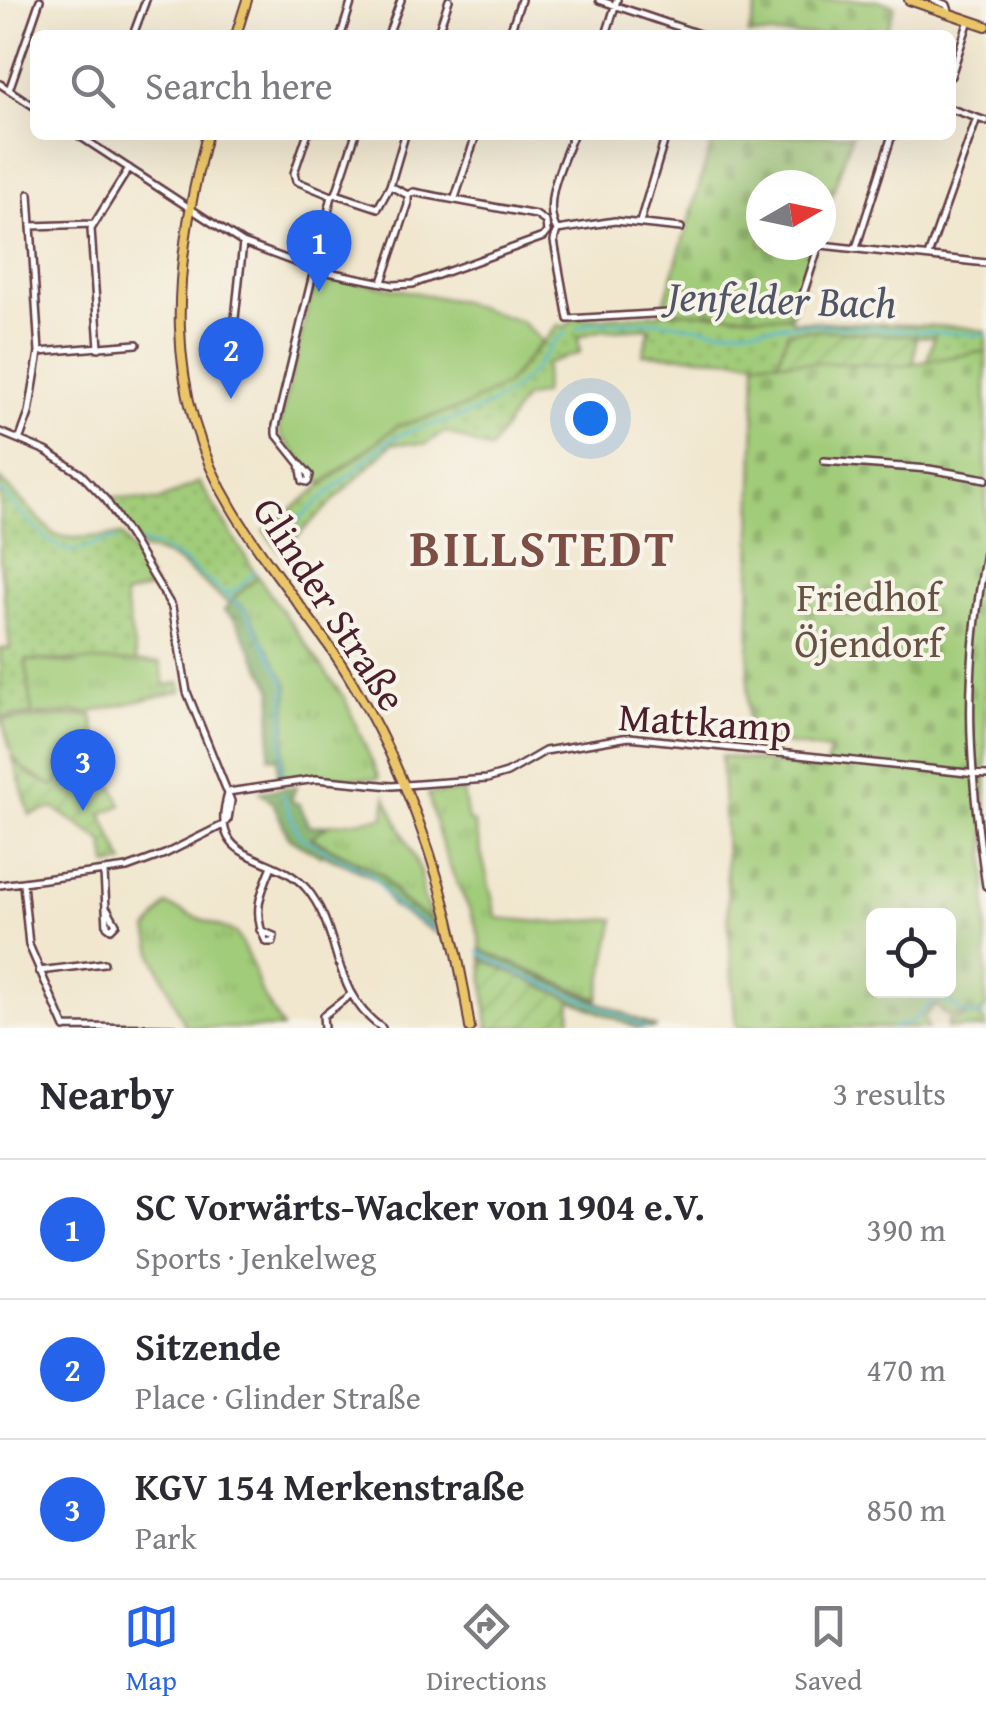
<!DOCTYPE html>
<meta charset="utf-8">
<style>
body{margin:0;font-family:"Gentium Book Plus",serif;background:#f2f2f3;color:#2b2b33}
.controls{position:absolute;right:30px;bottom:30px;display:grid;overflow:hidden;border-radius:15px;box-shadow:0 10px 40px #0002}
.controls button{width:90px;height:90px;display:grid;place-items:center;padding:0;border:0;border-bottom:2px solid #e1e1e2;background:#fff;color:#2b2b33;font:50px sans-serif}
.compass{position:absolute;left:746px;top:170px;width:90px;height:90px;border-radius:50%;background:#fff;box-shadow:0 10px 40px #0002;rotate:81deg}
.you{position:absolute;left:590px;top:418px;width:35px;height:35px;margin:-25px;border:8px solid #fff;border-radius:50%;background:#1a73e8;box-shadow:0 0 0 15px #1a73e833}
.badge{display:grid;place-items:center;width:65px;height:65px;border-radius:50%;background:#2563eb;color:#fff;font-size:32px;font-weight:700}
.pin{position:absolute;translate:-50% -82px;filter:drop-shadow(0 2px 5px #0008)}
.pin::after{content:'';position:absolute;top:52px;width:35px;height:30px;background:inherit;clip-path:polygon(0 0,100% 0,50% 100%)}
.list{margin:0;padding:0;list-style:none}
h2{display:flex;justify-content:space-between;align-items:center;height:130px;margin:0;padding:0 40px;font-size:42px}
h2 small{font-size:32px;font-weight:400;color:#7c7c81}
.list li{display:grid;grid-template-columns:65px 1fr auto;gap:30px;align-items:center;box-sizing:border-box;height:140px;padding:0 40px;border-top:2px solid #e1e1e2}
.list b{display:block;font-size:38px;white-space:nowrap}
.list p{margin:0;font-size:32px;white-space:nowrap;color:#7c7c81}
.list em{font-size:32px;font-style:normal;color:#7c7c81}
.icon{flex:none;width:55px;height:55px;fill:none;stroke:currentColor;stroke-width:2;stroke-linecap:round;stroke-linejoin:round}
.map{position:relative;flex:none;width:986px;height:1028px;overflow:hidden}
.search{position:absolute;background:#fff;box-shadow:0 10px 40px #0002;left:30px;right:30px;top:30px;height:110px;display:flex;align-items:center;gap:25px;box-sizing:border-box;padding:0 35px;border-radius:15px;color:#7c7c81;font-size:38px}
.sheet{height:550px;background:#fff}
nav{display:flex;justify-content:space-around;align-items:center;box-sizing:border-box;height:140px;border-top:2px solid #e1e1e2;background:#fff;font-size:28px;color:#7c7c81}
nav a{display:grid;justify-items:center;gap:5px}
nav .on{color:#2563eb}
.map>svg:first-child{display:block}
</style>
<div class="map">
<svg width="986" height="1028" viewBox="0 0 986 1028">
<defs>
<pattern id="grass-tufts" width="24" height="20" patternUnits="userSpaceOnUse" patternTransform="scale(2.5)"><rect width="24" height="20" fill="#a1cc79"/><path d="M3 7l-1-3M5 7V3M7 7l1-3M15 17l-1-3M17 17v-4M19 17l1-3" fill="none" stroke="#8caf69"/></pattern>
<pattern id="forest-crowns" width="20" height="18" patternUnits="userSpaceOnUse" patternTransform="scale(2.5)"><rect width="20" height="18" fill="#80b069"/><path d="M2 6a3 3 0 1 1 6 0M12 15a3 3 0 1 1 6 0" fill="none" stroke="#6b8f57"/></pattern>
<pattern id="cemetery-stones" width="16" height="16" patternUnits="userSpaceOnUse" patternTransform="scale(2.5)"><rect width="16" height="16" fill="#a1cc79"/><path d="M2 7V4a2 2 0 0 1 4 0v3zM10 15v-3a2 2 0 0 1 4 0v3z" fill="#8caf69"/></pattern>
<pattern id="park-dots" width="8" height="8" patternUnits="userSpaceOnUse" patternTransform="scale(2.5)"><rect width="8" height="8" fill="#a1cc79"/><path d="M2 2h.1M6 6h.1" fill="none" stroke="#8caf69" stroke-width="1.8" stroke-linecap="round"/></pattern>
<pattern id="garden-furrows" width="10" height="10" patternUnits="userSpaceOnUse" patternTransform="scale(2.5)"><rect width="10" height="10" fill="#a1cc79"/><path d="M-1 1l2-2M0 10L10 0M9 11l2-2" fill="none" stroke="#8caf69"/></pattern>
</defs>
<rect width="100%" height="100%" fill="#f7f3e8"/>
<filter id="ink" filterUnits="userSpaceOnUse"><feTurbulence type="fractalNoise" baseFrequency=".01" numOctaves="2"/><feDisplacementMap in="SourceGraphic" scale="20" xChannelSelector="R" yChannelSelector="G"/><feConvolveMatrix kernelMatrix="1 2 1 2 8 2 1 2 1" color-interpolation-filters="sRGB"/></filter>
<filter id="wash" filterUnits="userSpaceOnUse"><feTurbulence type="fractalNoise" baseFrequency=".0048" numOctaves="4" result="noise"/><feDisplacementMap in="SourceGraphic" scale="40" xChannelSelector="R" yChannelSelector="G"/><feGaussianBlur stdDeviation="2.25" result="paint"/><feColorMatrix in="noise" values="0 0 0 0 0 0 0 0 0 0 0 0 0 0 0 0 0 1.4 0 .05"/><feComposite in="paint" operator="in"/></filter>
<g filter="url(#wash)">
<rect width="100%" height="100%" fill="#f1e7cf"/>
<path fill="url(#grass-tufts)" stroke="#767652" stroke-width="2.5" d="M258 577 345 699 379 778C346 780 315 774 282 778L288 685 244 608 232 599Z
M80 659 160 663 165 685 180 683 181 691 91 712 32 715 26 660 74 663Z
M92 715 100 756 67 770 54 786C11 763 15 767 2 720Z
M463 791 468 821 474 823 497 918 554 923 615 919 598 999 481 950C479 920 461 896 451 869 441 845 434 819 428 794Z
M386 797 421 872 423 896 433 922 401 900 383 875 311 837 328 825 384 817Z
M166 905 236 933 251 962 261 992 282 1028H186L154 957 148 930Z"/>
<path fill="url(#forest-crowns)" stroke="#65684a" stroke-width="2.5" d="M232 599 247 611 288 685 282 778H278V758L269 757 273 690 235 619 224 611Z
M296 786 291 801 299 804 309 826 328 825 311 838 383 875 401 900 433 922 436 933 392 906 379 883 370 876 321 853 320 856 289 838 273 803 260 792Z
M481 950 657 1028H637L502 971 482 959Z"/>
<path fill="url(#cemetery-stones)" stroke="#767652" stroke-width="2.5" fill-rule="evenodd" d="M759 0H877L895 6 885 35H748Z
M714 135H852L821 227V185H761V245H815L791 317 662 311Z
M986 351V1008L978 1015 986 1023V1028H947L949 1020 962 1018 965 1014 947 1016 936 1005 924 1016 928 1028H736C727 937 727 847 721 756L826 770 829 751 747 738 756 360 899 366ZM874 916H948V991H874Z"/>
<path fill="url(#park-dots)" stroke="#767652" stroke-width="2.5" d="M662 311 791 317 792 321 961 327 986 331V351L927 361 934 337 788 331 778 361 643 354 650 328 598 331 578 337 580 353 546 364 543 394 524 398 490 450 446 432 425 444 393 443 281 552 264 531 397 426 431 417 506 384 559 324 563 328 574 319 660 314Z
M0 479 55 535 73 538 122 535 154 587 124 596 137 662 26 660 32 715 0 717V649L10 648 0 561Z
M199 482 258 577 228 603C200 582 177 552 141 549L110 497 158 501Z"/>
<path fill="url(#garden-furrows)" stroke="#767652" stroke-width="2.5" d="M816 330 916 336 914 363 899 366 778 361 788 331Z
M99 756 122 805 102 814 124 863 108 866 103 842 54 808 30 815 13 759 31 776 54 786 67 770Z
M482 959 571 999 570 1028H488Z"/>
<path fill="#a1cc79" stroke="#767652" stroke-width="2.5" d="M323 275 459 301 522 322 542 341 506 384 465 407 397 426 322 484 281 436 279 427 314 281Z"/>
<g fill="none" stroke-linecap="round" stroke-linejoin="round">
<path stroke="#58b9d6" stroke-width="2.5" d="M577 328 592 323 658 321 720 330 801 324 986 335
M0 490C15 505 52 552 72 551 90 549 100 538 118 540
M140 543 159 547 182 560 246 611 286 684 281 779
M279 547 299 519 388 441C420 422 460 423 493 403 509 394 524 382 536 367 546 354 553 340 567 332
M224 594 238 589 255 571
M282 794 299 836 372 875 396 907 436 930
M479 952C531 984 592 999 646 1028
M892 1028 914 1020 935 999 954 1005 965 1014 986 1015"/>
</g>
</g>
<g filter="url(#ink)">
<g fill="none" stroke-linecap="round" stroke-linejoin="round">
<g stroke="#633d44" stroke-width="10">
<path id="minor" d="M599 0 702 35
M934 0 947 5 950 14
M133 35 146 0
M341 35 352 0
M388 35 401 0
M437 35 449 0
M509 35 521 0
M606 35 617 0
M951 76 969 20
M0 84 35 107
M9 90 40 0
M951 109 986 121
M78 135 243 243 313 269 393 285 413 284 543 237 547 232 546 222 536 215 413 192 408 195V205L382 282
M307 135 294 173 296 181 332 196 336 194 378 208 390 186 405 135
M573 135C563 163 541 202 557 230L554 241 568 319 669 313
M390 186 408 195
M455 198 476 135
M640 222 666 135
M32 226 93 224
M557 230 615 221 681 228
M821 245 986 263
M856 248 892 135
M928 256 977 118
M797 313 819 245
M99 348 91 229 129 168
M39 352 137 344
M231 356 243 243
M0 432 46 451 81 474 106 500 130 537 172 607 187 692 231 801 228 819 223 825
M20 438 29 413 39 352 29 194
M824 461 929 469 986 479
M300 464 310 475 308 482 303 481 300 464 276 434V426L332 196 336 194 355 136
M986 553C963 675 968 764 986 886
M228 792 316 779 392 786 487 779 507 773 545 751 629 737 986 775
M228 794C206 866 274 851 306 888 343 931 329 991 382 1028
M104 873 107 926 111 929 116 924 108 910
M23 884 29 945 65 1028
M0 885 127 868 165 854 223 825
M260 930 274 936 273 942H266C252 913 260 894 272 866
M39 971 104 963
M65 1027 174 1028
M324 1028 323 1016 350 995"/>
</g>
<g stroke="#633d44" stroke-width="12">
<path id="major" d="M909 0 986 26
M236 35 247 0
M207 135C173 264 160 390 233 510 269 571 318 623 354 685 416 791 453 906 470 1028"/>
</g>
<use href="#minor" stroke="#fff" stroke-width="5"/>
<use href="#major" stroke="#ebc669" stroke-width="8"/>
</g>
</g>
<g text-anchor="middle" stroke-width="8" stroke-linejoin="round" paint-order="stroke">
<g font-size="40" fill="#645342" stroke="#f7f3e8">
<text x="868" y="611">Friedhof<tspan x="868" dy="46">Öjendorf</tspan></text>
</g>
<g font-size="40" fill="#4a1f2b" stroke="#f7f3e8">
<text transform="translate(330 604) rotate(57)" y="14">Glinder Straße</text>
<text transform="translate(705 722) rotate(4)" y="14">Mattkamp</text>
</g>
<g font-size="42" font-style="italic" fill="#4f5567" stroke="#f7f3e8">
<text transform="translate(782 299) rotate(2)" y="15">Jenfelder Bach</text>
</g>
<g font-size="50" font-weight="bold" letter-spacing="2.5" fill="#7d4f44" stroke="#f7f3e8">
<text x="543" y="566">BILLSTEDT</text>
</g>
</g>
</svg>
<div class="controls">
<button><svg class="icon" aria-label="locate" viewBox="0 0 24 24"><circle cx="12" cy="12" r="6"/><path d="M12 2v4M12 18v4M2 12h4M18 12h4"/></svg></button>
</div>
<svg class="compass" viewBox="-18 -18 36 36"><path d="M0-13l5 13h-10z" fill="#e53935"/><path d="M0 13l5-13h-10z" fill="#7c7c81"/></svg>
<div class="you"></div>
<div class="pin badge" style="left:319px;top:292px">1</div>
<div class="pin badge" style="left:231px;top:399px">2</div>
<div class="pin badge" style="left:83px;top:811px">3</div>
<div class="search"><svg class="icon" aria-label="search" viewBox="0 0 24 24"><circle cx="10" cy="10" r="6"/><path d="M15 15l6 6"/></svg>Search here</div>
</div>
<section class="sheet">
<h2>Nearby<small>3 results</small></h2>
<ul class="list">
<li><span class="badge">1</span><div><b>SC Vorwärts-Wacker von 1904 e.V.</b><p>Sports · Jenkelweg</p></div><em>390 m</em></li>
<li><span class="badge">2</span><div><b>Sitzende</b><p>Place · Glinder Straße</p></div><em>470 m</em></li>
<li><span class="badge">3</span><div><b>KGV 154 Merkenstraße</b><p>Park</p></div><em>850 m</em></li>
</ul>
</section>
<nav>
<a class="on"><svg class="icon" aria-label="map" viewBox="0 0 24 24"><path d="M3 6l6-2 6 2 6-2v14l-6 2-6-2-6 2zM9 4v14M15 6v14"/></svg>Map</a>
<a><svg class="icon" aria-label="directions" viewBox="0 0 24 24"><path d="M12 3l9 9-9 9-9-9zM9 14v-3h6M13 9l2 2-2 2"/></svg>Directions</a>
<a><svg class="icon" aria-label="saved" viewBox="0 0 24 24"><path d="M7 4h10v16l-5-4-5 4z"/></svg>Saved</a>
</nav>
